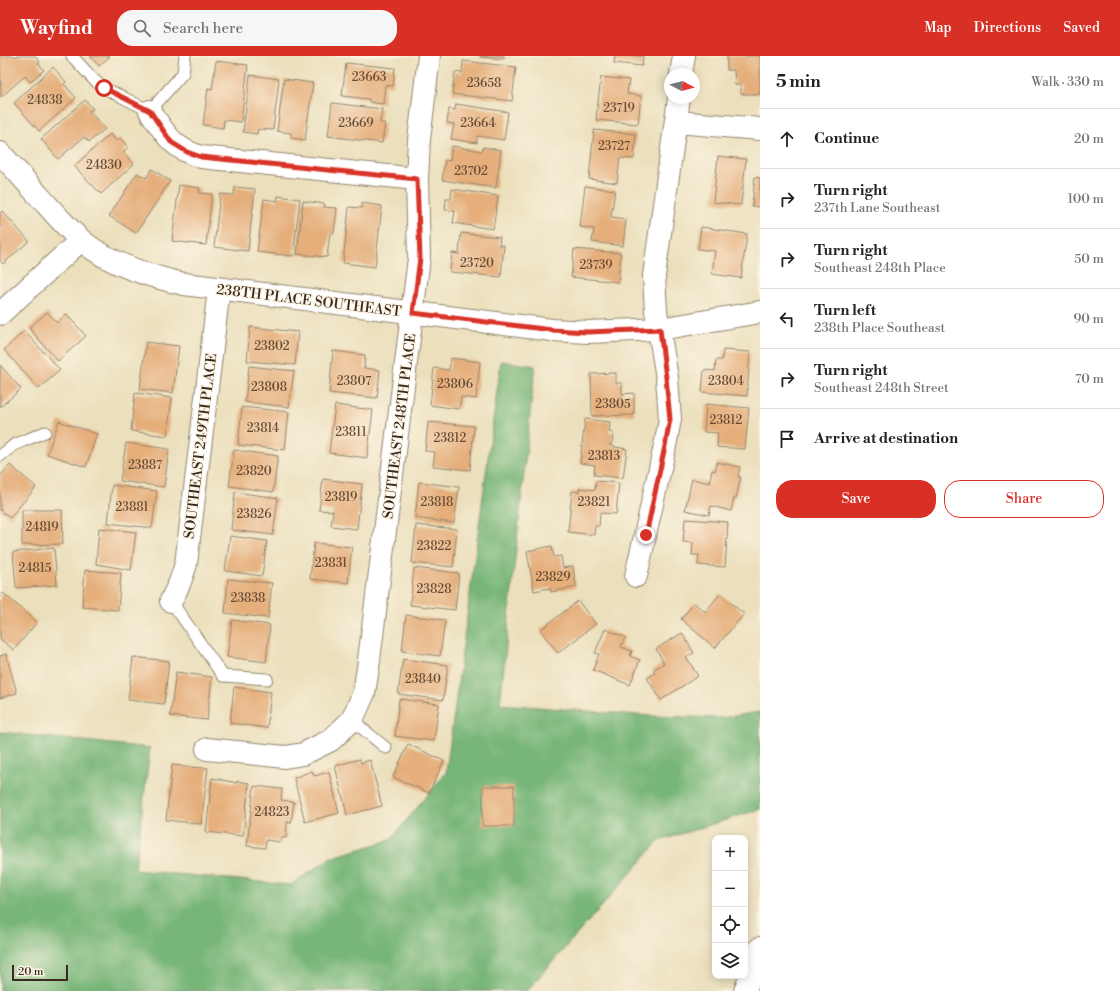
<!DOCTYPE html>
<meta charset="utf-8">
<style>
body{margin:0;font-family:"Libre Bodoni",serif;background:#f6f6f6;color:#222}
.controls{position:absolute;right:12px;bottom:12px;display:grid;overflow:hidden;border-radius:8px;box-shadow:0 2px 10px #0003}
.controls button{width:36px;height:36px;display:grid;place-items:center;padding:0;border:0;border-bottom:1px solid #e0e0e0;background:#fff;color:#222;font:20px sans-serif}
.compass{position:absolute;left:664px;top:12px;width:36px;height:36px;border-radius:50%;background:#fff;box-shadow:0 2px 10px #0003;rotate:97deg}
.scale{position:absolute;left:12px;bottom:10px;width:56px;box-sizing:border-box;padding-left:4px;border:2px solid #3b2a1e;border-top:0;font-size:11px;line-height:14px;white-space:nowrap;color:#3b2a1e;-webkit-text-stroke:3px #fcf5e5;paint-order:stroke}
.stop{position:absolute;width:12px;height:12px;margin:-9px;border:3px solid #d93025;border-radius:50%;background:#fff}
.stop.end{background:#d93025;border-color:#fff;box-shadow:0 1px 4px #0008}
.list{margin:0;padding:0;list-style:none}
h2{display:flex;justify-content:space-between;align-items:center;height:52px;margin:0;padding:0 16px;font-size:17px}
h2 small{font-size:13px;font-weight:400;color:#767676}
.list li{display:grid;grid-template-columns:26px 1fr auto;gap:12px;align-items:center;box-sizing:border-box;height:60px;padding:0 16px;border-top:1px solid #e0e0e0}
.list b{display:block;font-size:15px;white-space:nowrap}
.list p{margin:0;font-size:13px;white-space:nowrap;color:#767676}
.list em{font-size:13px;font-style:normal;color:#767676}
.actions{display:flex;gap:8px;padding:12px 16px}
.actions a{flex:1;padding:9px 0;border:1px solid #d93025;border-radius:16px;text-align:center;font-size:14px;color:#d93025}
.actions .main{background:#d93025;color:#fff}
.icon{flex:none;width:22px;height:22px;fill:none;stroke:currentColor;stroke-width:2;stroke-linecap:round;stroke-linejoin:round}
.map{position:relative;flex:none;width:760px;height:935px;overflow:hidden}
header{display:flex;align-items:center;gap:24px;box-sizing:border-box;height:56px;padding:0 20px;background:#d93025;color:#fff}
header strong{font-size:19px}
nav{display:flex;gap:22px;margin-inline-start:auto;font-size:14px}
.search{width:280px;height:36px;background:#f6f6f6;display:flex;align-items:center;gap:10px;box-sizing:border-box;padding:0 14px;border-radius:16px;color:#767676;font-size:15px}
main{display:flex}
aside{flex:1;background:#fff}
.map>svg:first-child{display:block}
</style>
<header>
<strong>Wayfind</strong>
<div class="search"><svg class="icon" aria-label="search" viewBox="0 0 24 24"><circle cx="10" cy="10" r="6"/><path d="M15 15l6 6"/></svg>Search here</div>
<nav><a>Map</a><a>Directions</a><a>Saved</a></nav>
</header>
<main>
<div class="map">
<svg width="760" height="935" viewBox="0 0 760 935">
<rect width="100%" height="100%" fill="#fcf5e5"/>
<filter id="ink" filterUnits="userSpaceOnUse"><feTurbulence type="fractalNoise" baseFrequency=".025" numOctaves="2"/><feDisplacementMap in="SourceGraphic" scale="8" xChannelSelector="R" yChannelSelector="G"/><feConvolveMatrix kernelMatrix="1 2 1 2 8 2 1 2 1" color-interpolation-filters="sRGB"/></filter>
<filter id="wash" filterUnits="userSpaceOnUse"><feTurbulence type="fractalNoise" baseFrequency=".012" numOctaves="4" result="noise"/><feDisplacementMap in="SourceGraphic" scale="16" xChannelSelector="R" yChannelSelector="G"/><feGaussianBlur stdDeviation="0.9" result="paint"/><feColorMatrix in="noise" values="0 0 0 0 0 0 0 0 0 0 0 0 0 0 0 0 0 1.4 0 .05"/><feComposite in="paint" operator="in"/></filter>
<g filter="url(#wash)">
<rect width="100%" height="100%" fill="#ebdfbc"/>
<path fill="#78b678" stroke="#5a704b" d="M501 305 535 310 500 648 651 660 721 662 760 656V753L659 785 527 935H0V676L150 692 135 814 291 829 330 802 390 784 446 717Z"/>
<g id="blocks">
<path fill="#e5ae7a" d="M2 0H35L40 6 38 7 44 14 30 26 25 20 1 41 0 2Z
M90 0H110L99 10Z
M480 0H504V3L480 1Z
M615 0H643L642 10 614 7Z
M727 0H760V38H741V29H735L734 14H727Z
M216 5 248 9 241 66 224 64 223 72 203 69 208 32 212 33Z
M463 5 516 11 512 45 452 38 455 16 462 17Z
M346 7 395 12 393 30 385 29 383 48 369 46V43L342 40Z
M53 11 66 26 64 28 76 42 39 75 14 47Z
M250 19 279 23 273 74 258 73 257 78 243 76Z
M601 21 629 24 627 38 641 40 638 68 596 64Z
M284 23 313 27 305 84 291 82V77L277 75Z
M85 44 93 53 89 55 105 73 89 86 84 81 58 103 41 83Z
M332 47 382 53 380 67H385L382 87 328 80Z
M456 48 508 56 504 84 477 80V87L451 83 454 68 447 67 449 53 455 54Z
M594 74 636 78 634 103 620 102 617 127 589 123Z
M110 78 117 85 120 82 128 91 123 96 134 108 101 138 74 110Z
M452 90 482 95 483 91 501 94 496 132 442 124 445 104 450 105Z
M718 100 746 103 741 149 713 146Z
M152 113 170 125 136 177 109 160 137 117 146 122Z
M755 121 760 122V151L752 150Z
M179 129 200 132 199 137 212 138 206 189 172 185Z
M585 130 615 134 611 161 626 163 623 190 592 186 594 173 580 171Z
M235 131 255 133 248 195 214 191 220 138 234 139Z
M452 133 498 140 493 173 453 167 455 155 445 154 446 143H451Z
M278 140 300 143 293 200 257 196 264 143 277 145Z
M303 145 325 148 324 151 337 152 334 177H330L327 201 297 198Z
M362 147 382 150 375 211 343 207 349 151 362 152Z
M2 155 29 185 3 208 0 205V157Z
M701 171 747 178 741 222 712 218 715 195 698 193Z
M461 177 500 181 499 189H504L501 221 450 216 452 197 459 198Z
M574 193 621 197 618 226 571 221Z
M47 256 57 267 66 258 86 280 58 305 29 272Z
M250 271 298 276 295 309 247 305Z
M24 275 60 314 39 333 4 294Z
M146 286 179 290 173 337 140 333Z
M723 294 750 296 747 340 702 336 704 314 715 315 716 304H722Z
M333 295 365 299 364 312 380 314 377 342 329 337Z
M451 302 480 306 476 343 461 341 459 353 430 349 434 312 449 314Z
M0 309 21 333 0 351Z
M249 310 294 315 289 351 245 346Z
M616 317V327H622V338L634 337V359L592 360 591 318Z
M135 337 172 342 167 380 131 375Z
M706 348 749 352 745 393 717 391 718 377 704 376Z
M335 349 373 354 367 402 329 397Z
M242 351 289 356 285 394 238 389Z
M585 363 610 366 609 376 613 377 612 388H610V390L627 393 623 422 594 419 595 409 580 407Z
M59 365 97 378 86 411 47 398Z
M428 366 474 370 470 414 433 410 435 396 425 395Z
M126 387 169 393 164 431 120 425Z
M234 394 278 400 273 436 229 430Z
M717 406 740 411 738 421H741L736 442H734L731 455 711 450 709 459 685 454 692 423 709 427 712 414 715 415Z
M10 409 36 431 10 462 0 454V420Z
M323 423 362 428 357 473 331 470 333 455 319 454Z
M596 425 619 427 616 458 600 457 599 470H595L594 479 568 476 572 435 579 436V432L595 434Z
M419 426 459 431 454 467 415 462Z
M112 429 157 435 152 472 108 467Z
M235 436 278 442 273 479 231 474Z
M22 454H62L63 488 22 489Z
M685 463 728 466 725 511 698 509 699 499H692L693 487 683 486Z
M416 469 457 473 453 511 412 507Z
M99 472 136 476 131 514 96 508Z
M230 480 267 485 262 520 225 515Z
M314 487 352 491 348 527 310 523Z
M552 490 554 501 561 500 563 512 573 510 576 531 551 536 550 532 534 535 527 495Z
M54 492 57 529 16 532 13 496Z
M414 512 459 517 455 554 410 549Z
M85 514 121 517 118 554 82 551Z
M228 523 272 527 268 562 225 557Z
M3 537 37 566 14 594 0 583V541Z
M720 538 744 558 715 592 681 563 694 547 705 556Z
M578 545 596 568 558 597 540 574Z
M406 559 445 564 440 600 402 595Z
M232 564 270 569 266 606 227 601Z
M605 573 625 581 621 591 632 595 630 600 640 604 630 629 593 614 599 598 595 597Z
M682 577 694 597 686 601 698 620 661 644 647 622 655 617 653 614 664 607 656 593Z
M6 598 17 637 0 642V600Z
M133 601 169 605 164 648 128 644Z
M403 603 448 609 443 644 398 638Z
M176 616 212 621 207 664 170 660Z
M234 631 271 636 267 672 230 667Z
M399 643 439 648 434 685 395 680Z
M408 688 444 705 429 737 393 721Z
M360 703 361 707 370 704 382 750 347 759 335 710Z
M172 709 182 710V711L208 712 201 768 166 764Z
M312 715 314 720 329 716 339 757 305 766 294 722Z
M212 722 237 727V725L249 727 243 780 206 776Z
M254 730 282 733 281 744 294 746 291 767 287 766 286 782H281L280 786 266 784 265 792 247 790Z
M483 730H514V770H482Z"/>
</g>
</g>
<g filter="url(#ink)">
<use href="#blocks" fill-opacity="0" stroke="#93846d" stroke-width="1"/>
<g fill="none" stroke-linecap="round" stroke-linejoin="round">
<g stroke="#93846d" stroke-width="13">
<path id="lane" d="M72 0 94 24 104 32 150 55 183 17 185 0
M0 400 14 389 45 376
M171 545 223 620 267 623
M352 664 386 692"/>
</g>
<g stroke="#93846d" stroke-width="24">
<path id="street" d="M681 18 684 0
M150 55C166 79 172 92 201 101L417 123
M676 66 760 73
M0 97C16 114 31 131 47 149 58 161 69 174 81 184 109 208 148 220 184 228L552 274 588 276 660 273 760 256
M0 258 81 184
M636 520 665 390 670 363 667 322 656 255 654 220 679 42
M171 545 180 526 186 508 219 233
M207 693 285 701 303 698 331 684 352 664 364 637 368 612 419 202 417 123 419 84 429 0
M745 935 760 892"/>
</g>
<use href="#lane" stroke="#fff" stroke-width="11"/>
<use href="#street" stroke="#fff" stroke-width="22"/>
</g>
</g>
<g fill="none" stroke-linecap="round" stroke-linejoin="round" filter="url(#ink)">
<path stroke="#d93025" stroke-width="5" d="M104 32 150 55 171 86 187 96 201 101 417 123 420 202 413 257 552 274 588 276 660 273 666 322 670 363 665 390 646 479"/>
</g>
<g text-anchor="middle" stroke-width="3" stroke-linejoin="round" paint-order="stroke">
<g font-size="12" fill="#664b35">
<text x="369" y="25">23663</text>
<text x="484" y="31">23658</text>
<text x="45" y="48">24838</text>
<text x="619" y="56">23719</text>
<text x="356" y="71">23669</text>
<text x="478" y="71">23664</text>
<text x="614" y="94">23727</text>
<text x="104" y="113">24830</text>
<text x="471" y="119">23702</text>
<text x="477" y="211">23720</text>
<text x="596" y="213">23739</text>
<text x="272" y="294">23802</text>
<text x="354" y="329">23807</text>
<text x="726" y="329">23804</text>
<text x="455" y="332">23806</text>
<text x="269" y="335">23808</text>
<text x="613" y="352">23805</text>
<text x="726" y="368">23812</text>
<text x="263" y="376">23814</text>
<text x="351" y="380">23811</text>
<text x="450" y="386">23812</text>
<text x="604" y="404">23813</text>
<text x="145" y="413">23887</text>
<text x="254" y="419">23820</text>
<text x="341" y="445">23819</text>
<text x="437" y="450">23818</text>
<text x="594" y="450">23821</text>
<text x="132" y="455">23881</text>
<text x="254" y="462">23826</text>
<text x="42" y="475">24819</text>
<text x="434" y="494">23822</text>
<text x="331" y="511">23831</text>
<text x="35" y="516">24815</text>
<text x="553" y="525">23829</text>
<text x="434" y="537">23828</text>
<text x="248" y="546">23838</text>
<text x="423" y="627">23840</text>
<text x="272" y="760">24823</text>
</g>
<g font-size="14" fill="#3b2a1e" stroke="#fcf5e5">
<text transform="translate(309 244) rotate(7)" y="5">238TH PLACE SOUTHEAST</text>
<text transform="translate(399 370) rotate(-83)" y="5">SOUTHEAST 248TH PLACE</text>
<text transform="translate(200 390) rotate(-83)" y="5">SOUTHEAST 249TH PLACE</text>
</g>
</g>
</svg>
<div class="controls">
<button>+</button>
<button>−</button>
<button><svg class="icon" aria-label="locate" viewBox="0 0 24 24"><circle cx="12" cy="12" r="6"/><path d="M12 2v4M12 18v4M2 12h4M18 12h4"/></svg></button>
<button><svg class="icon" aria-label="layers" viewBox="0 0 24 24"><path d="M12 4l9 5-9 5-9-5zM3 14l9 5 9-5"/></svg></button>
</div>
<svg class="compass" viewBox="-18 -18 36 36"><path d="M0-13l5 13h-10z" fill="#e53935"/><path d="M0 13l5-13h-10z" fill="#767676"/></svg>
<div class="scale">20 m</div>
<div class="stop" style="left:104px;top:32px"></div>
<div class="stop end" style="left:646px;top:479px"></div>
</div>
<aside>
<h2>5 min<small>Walk · 330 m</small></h2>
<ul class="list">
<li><svg class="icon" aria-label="ahead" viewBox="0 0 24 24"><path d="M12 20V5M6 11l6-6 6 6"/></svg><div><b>Continue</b></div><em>20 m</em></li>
<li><svg class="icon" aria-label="right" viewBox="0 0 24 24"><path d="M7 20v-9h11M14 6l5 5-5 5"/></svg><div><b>Turn right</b><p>237th Lane Southeast</p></div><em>100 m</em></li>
<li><svg class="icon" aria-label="right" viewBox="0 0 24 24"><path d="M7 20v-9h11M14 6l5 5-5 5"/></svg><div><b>Turn right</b><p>Southeast 248th Place</p></div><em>50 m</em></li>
<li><svg class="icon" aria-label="left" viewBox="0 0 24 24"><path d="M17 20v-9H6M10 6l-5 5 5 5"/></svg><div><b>Turn left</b><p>238th Place Southeast</p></div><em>90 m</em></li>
<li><svg class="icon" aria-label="right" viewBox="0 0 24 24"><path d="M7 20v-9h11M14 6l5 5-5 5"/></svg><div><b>Turn right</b><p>Southeast 248th Street</p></div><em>70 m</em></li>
<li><svg class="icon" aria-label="arrive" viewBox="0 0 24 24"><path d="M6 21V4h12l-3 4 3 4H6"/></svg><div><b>Arrive at destination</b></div></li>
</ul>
<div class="actions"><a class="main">Save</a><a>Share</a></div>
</aside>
</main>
